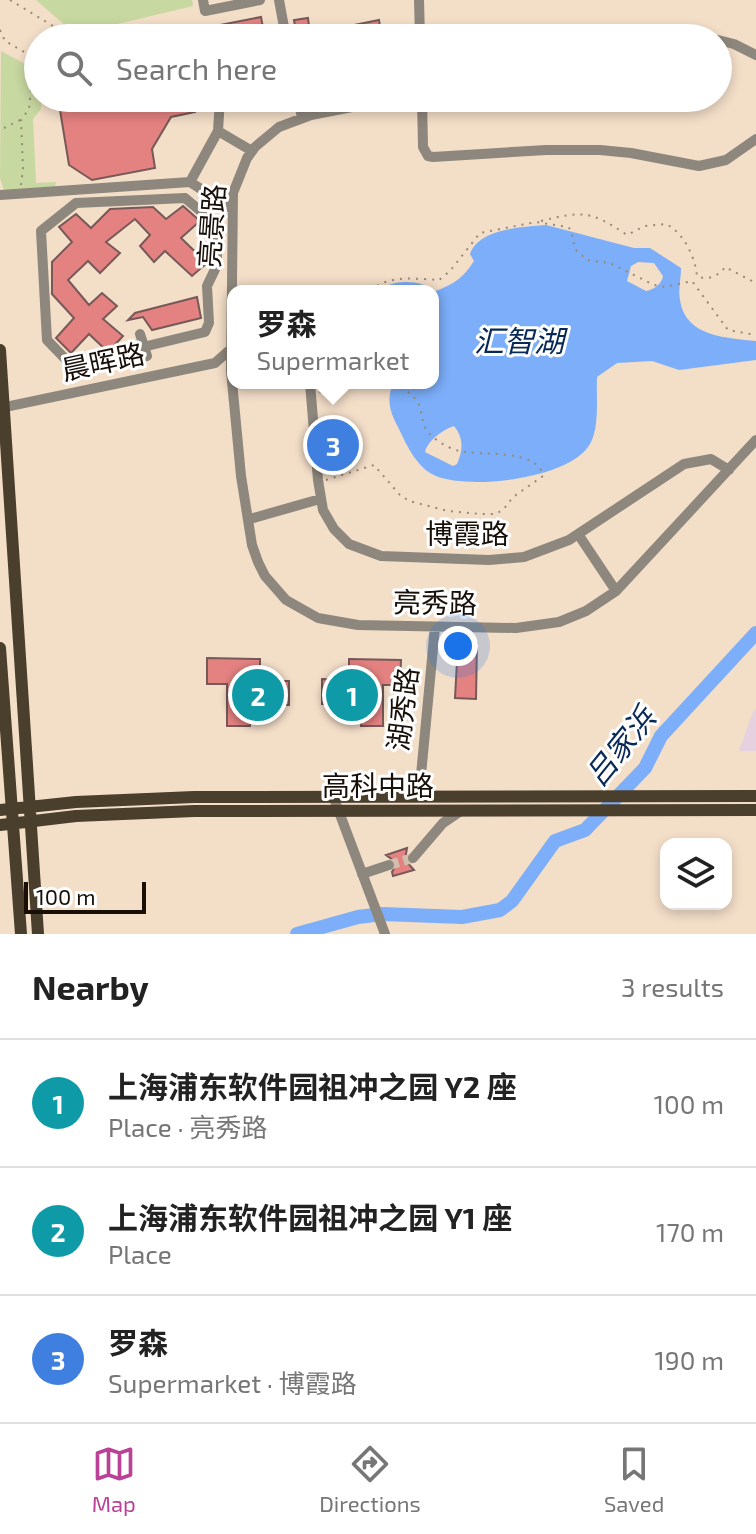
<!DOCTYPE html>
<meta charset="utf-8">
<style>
body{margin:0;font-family:"Exo 2","Noto Sans SC",sans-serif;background:#f2f2f2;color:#222}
.controls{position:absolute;right:24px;bottom:24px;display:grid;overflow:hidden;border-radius:16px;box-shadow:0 4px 12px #0003}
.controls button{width:72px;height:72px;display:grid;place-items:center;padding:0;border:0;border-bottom:2px solid #e0e0e0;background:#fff;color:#222;font:40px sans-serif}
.scale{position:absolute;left:24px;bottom:20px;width:122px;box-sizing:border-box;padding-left:8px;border:4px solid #170f08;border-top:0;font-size:22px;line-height:28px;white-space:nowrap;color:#170f08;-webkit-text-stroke:6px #fff;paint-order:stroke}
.you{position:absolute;left:458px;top:646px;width:28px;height:28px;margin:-20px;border:6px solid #fff;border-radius:50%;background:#1a73e8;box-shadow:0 0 0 12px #1a73e833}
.badge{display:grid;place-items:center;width:52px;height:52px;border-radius:50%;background:#ba4296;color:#fff;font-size:26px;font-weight:700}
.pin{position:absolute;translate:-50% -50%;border:4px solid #fff;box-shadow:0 2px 8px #0006}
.popup{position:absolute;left:227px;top:285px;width:212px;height:104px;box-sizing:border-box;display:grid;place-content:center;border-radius:16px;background:#fff;filter:drop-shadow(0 2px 6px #0005);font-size:26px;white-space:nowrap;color:#767676}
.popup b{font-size:30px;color:#222}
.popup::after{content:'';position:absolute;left:50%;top:100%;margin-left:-16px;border:16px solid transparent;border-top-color:#fff}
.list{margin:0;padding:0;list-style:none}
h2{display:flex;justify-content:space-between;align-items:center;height:104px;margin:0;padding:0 32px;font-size:34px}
h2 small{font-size:26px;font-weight:400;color:#767676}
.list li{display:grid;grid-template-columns:52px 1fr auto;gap:24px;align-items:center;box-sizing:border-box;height:128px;padding:0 32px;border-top:2px solid #e0e0e0}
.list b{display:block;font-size:30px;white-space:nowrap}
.list p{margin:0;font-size:26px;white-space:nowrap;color:#767676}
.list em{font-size:26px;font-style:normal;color:#767676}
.icon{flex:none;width:44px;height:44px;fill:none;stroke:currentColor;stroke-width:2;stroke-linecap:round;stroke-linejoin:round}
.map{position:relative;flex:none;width:756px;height:934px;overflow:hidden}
.search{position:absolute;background:#fff;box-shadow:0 4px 12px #0003;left:24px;right:24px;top:24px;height:88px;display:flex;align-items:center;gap:20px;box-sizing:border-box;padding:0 28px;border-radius:44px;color:#767676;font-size:30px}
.sheet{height:488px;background:#fff}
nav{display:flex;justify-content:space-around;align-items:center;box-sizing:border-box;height:112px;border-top:2px solid #e0e0e0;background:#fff;font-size:22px;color:#767676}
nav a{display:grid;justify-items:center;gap:4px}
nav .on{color:#ba4296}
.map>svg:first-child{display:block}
</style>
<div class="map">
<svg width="756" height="934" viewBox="0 0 756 934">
<rect width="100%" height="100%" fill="#f3dec8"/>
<path fill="#e5d1e0" d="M756 709V751H739L753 712Z"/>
<path fill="#c8d8a1" d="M36 0H192L193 6 84 32 79 26H66Z
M1 51 38 71V98H42L41 109 33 119 36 183 56 182 54 192 4 190 0 178Z"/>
<path fill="#7caef9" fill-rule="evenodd" d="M546 225 634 248H650L681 268C681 279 678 290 680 300 685 337 727 338 756 341V360L679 370 652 361 617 363 597 377C596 397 600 426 590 444 570 479 470 490 436 476 417 468 407 446 399 429 390 412 386 401 393 383H433V291H378C394 278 420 280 436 291 454 284 464 277 474 261L470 254C479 228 523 227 546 225ZM638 262 654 263 663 276C662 284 653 290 646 291L627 281 631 266ZM454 426C464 438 463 451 457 464L453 466 425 452C428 440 444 429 454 426Z"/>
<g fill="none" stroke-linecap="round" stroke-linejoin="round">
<path stroke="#7caef9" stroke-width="14" d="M297 934 358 917 382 914 462 917 500 910 512 901 555 841 585 830 645 768 661 736 756 633"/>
</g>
<path fill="#e48281" stroke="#765958" stroke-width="2" d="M261 17 265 38H196L194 30Z
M308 18 310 34 379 20 382 38H297L294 20Z
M44 98H192L195 112 171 117 152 149 155 168 92 180 69 165 60 110Z
M183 206 200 221 181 238 207 263 192 276 165 251 154 262 140 246 150 235 135 219 106 242 120 253 100 273 88 261 68 280 89 305 102 293 117 306 103 319 123 336 108 352 89 334 71 353 56 338 74 318 52 294V262L72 242 59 227 76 214 91 228 110 209 153 207 166 219Z
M197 297 201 318 152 330 143 317 128 320 135 313Z
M458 642 477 643 476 699 455 698Z
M207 658 260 659V681H289V705H250V726H227V684H207Z
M349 659 401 660 400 685H383V726H361L362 705 322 704V679L349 680Z
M407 848 405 860 414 870 393 876 392 872 397 863 386 855Z"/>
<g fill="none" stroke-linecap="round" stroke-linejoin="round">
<path stroke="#d2bfab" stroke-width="10" stroke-dasharray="10 5" stroke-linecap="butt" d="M389 865 413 858"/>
<path stroke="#988979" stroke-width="2" stroke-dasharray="2 6" stroke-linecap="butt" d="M10 0 73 38
M0 30 5 41 38 60
M4 128 20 120
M21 185 23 168 21 120 29 109 31 89 27 54
M541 221C582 211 590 210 627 235L645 226 666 224C684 233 695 257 697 276 707 281 719 276 725 267L756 283
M371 291C387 274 418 279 439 280L450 271 480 233 536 222 568 227 571 230 575 249 587 260 610 263 654 285 666 287 692 281 728 330 756 335
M320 393 323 383
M326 480 374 465 399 494 409 501 448 511 481 514H495L503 510 513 497 543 476C538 448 480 456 459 451 447 448 428 437 424 425 421 417 422 409 417 401 411 392 401 388 392 383"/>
<path stroke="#8e877d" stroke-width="10" d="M203 0 205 11 260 0
M279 0 286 38
M419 0 420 38
M718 40 734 44 756 55
M298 98 302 118
M398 98 311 115 279 127 255 147 247 158 233 193 231 371 241 476 252 545 258 562 265 576 286 600 318 618 358 625 516 628 559 622 586 611 616 591 756 440
M422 98 423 147 428 156 433 157 546 150H600L631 153 699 166 726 160 756 139
M218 131 252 151
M190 182 218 131 220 98
M0 195 190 182 232 209
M140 334 147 356 75 369 47 340 41 231 76 203 185 198 217 225V265L207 286 209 323 205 332 143 347
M310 383 318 480 323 510 334 529 349 544 381 556 489 560 524 557 569 540 684 464 711 459 729 470
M0 408 215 363 233 347
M250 519 320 499
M578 534 616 591
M333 796 385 934
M419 796 435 627
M413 858 443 823 462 810
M362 874 389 865"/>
<path stroke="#4a3e2d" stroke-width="12" d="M0 350 38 934
M0 648 21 934
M0 810 76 802 194 797 756 796
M0 825 76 816 194 811 756 810"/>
</g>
<g text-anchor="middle" stroke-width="6" stroke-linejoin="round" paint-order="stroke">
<g font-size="28" fill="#170f08" stroke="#fff">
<text transform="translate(212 226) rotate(-86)" y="10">亮景路</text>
<text transform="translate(103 362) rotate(-12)" y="10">晨晖路</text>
<text x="467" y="544">博霞路</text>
<text transform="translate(435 603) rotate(1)" y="10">亮秀路</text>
<text transform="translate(403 709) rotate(-83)" y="10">湖秀路</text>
<text x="378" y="796">高科中路</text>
</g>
<g font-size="30" font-style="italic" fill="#082856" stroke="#fff">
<text x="519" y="352">汇智湖</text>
<text transform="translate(621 747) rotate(-51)" y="10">吕家浜</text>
</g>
</g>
</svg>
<div class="controls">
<button><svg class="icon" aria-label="layers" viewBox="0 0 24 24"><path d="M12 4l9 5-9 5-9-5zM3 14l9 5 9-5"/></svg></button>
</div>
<div class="scale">100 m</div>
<div class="you"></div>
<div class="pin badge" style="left:352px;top:695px;background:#0f9aa8">1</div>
<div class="pin badge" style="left:258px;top:695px;background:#0f9aa8">2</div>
<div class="pin badge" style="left:333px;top:445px;background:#3f7fe0">3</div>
<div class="popup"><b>罗森</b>Supermarket</div>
<div class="search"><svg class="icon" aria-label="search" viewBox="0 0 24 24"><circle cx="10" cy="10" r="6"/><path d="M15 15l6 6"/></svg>Search here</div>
</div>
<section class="sheet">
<h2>Nearby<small>3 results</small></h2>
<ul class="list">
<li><span class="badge" style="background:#0f9aa8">1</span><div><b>上海浦东软件园祖冲之园 Y2 座</b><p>Place · 亮秀路</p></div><em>100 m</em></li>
<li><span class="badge" style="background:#0f9aa8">2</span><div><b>上海浦东软件园祖冲之园 Y1 座</b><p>Place</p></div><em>170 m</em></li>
<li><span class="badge" style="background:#3f7fe0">3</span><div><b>罗森</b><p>Supermarket · 博霞路</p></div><em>190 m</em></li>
</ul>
</section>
<nav>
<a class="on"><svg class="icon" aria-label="map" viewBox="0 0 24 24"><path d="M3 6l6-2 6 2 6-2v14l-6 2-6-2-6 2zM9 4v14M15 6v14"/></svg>Map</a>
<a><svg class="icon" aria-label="directions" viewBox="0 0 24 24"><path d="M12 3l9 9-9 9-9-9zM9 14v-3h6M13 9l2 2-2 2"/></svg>Directions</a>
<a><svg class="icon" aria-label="saved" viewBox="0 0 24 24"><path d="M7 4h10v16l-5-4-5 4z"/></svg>Saved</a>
</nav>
